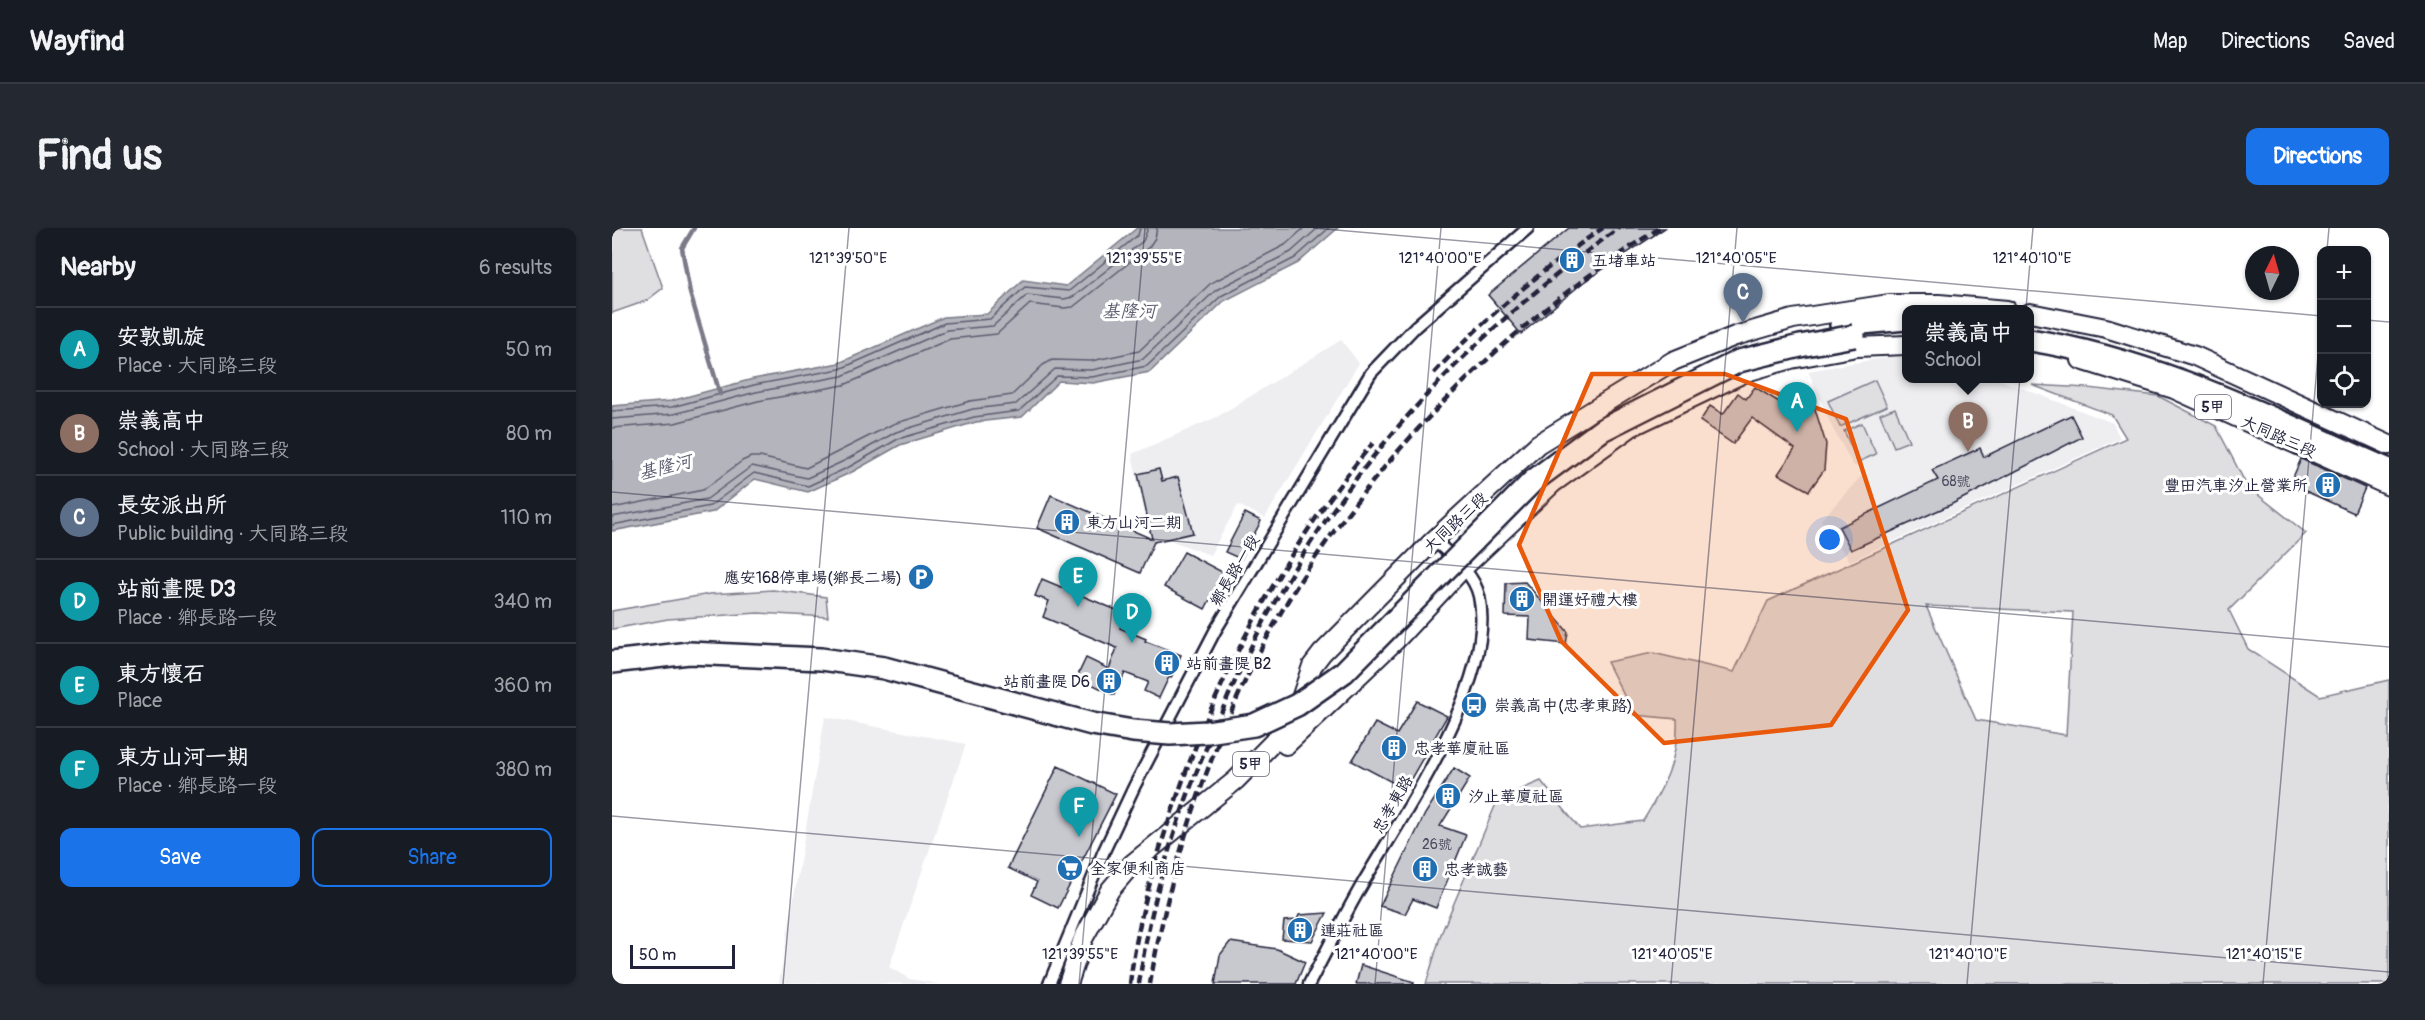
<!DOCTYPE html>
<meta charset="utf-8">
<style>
body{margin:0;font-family:Pangolin,"LXGW WenKai TC",sans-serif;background:#242831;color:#f1f3f6}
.controls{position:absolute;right:18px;top:18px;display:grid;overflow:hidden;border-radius:12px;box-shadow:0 2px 4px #0004}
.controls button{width:54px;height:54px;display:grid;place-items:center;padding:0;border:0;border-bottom:2px solid #363941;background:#171b24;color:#f1f3f6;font:30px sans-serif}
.compass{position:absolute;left:1633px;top:18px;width:54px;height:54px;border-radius:50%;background:#171b24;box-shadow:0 2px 4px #0004;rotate:5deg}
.scale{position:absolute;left:18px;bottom:15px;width:105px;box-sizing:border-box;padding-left:6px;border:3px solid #22223b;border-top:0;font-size:16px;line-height:21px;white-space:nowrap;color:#22223b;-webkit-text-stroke:4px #fff;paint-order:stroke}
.you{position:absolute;left:1218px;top:312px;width:21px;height:21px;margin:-15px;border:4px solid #fff;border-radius:50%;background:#1a73e8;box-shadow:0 0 0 9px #1a73e833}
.badge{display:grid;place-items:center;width:39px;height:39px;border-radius:50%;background:#1a73e8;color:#fff;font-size:20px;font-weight:700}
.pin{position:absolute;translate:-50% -50px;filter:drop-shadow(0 2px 3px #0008)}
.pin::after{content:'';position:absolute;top:32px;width:21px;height:18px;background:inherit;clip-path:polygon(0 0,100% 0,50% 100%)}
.popup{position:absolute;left:1290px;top:77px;width:132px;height:78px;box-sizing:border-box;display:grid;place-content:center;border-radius:12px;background:#171b24;filter:drop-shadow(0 2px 4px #0005);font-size:20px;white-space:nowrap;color:#9ea1a6}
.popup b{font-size:22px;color:#f1f3f6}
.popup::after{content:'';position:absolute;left:50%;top:100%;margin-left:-12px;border:12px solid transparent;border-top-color:#171b24}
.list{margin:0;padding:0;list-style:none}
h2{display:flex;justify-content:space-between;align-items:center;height:78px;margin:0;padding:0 24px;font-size:26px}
h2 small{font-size:20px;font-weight:400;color:#9ea1a6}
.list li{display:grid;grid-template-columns:39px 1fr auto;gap:18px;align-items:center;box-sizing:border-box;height:84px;padding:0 24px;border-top:2px solid #363941}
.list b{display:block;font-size:22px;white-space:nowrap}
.list p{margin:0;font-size:20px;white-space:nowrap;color:#9ea1a6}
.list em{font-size:20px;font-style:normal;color:#9ea1a6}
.actions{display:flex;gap:12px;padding:18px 24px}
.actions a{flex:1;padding:14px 0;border:2px solid #1a73e8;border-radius:12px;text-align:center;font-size:21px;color:#1a73e8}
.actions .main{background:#1a73e8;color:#fff}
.icon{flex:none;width:33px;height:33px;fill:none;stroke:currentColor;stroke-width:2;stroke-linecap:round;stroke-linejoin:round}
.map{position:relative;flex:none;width:1777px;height:756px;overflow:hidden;border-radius:12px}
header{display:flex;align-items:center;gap:36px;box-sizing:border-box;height:84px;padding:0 30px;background:#171b24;border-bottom:2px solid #363941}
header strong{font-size:28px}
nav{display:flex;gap:33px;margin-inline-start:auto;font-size:21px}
.intro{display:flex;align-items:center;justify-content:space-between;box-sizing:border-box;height:144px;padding:0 36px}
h1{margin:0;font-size:42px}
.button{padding:15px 27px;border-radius:12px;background:#1a73e8;color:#fff;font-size:21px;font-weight:700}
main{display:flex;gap:36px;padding:0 36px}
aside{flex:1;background:#171b24;border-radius:12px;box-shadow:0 2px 4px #0004}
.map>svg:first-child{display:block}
</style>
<header>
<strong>Wayfind</strong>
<nav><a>Map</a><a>Directions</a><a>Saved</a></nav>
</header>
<div class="intro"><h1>Find us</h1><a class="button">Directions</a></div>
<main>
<aside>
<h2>Nearby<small>6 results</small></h2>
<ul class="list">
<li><span class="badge" style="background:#0f9aa8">A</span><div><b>安敦凱旋</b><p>Place · 大同路三段</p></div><em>50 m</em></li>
<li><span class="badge" style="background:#8d6e63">B</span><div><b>崇義高中</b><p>School · 大同路三段</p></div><em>80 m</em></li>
<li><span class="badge" style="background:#5c6f8a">C</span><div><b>長安派出所</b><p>Public building · 大同路三段</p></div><em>110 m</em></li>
<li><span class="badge" style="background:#0f9aa8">D</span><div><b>站前畫隄 D3</b><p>Place · 鄉長路一段</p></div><em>340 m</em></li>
<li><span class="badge" style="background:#0f9aa8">E</span><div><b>東方懷石</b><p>Place</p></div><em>360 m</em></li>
<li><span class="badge" style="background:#0f9aa8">F</span><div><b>東方山河一期</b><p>Place · 鄉長路一段</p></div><em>380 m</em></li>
</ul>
<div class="actions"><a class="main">Save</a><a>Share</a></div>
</aside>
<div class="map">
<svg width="1777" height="756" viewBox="0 0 1777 756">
<rect width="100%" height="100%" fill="#fff"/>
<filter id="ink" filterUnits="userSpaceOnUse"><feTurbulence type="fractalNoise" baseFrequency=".0167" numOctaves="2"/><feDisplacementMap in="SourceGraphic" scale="12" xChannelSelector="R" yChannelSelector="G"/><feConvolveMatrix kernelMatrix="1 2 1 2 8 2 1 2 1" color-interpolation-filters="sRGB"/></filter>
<g filter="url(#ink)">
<path fill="#eeeef1" d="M729 112 747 135 653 290 626 277 598 327 536 304 520 226 605 189Z
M1276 129H1294V150L1386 151 1501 195 1508 210 1238 333 1209 292 1254 243 1241 237 1220 199 1196 143Z
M213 489 354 516 277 739 298 751 328 756 167 755Z"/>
<path fill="#dfdfe2" stroke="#80808e" stroke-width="1.5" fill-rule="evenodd" d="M0 0H30L51 60 34 73 0 85Z
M1263 152 1275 178 1228 199 1216 173Z
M1420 157 1476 160 1546 168 1604 198 1635 258 1694 305 1617 382 1636 421 1708 468 1777 452V756H814L829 706 886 571 929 553 968 601 1031 593C1051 560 1067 532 1065 491L1022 487 995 434 1041 425 1122 444 1156 373 1514 210 1500 187ZM1314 378 1461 384 1454 507 1364 492Z
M1283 180 1297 213 1282 219 1268 186Z
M1250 195 1264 226 1246 234 1232 203Z
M161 362 214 369 216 389 146 385 56 391 0 401V383L98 366Z"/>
<path fill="#b4b4bc" stroke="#7a7a88" stroke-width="1.5" d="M525 0H726L686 35 612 73 538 144 481 155 447 153 410 189 364 194 288 217 240 244 196 264 143 251 101 284 0 303V178L59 173 141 151 227 135 332 89 375 86 411 52 454 58Z"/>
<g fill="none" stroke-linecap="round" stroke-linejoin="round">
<path stroke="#5c5c6f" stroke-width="1.5" d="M0 183 60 179 142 157 228 141 333 95 378 91 413 59 457 63 526 7 528 0
M0 191 62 186 144 164 230 148 335 102 381 98 415 67 452 71 461 69 531 13 536 0
M0 200 63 195 146 173 232 157 338 111 385 106 418 76 452 80 461 79 537 19 543 10 545 0
M0 280 91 262 130 233 139 229H148L194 240 281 196 358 173 400 167 431 137 440 132 479 133 527 123 599 55 673 17 692 0
M0 289 95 271 140 238 195 250 234 232 284 204 361 181 404 176 443 141 480 142 531 131 604 62 679 24 706 0
M0 297 98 278 142 245 196 258 237 239 286 211 362 189 407 183 445 148 480 149 535 138 609 68 683 30 717 0"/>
<path stroke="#7a7a88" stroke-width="4.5" d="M82 0 70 20 78 65 108 166"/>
</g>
<path fill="#c8c8cf" stroke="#22223b" stroke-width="1.5" d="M957 0H1053L973 53 909 106 876 67Z
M1143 159 1191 189 1202 178 1214 216 1212 242 1197 263 1166 246 1183 221 1140 190 1121 216 1088 193 1098 178 1111 186 1126 165 1134 171Z
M1459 187 1470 209 1338 277 1239 322 1227 299 1326 252 1320 242 1368 220 1372 229Z
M1689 231 1753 260 1742 285 1678 256Z
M547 241 550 253 566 249 581 305 542 314 528 345 425 300 439 267 540 311 526 246Z
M633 285 649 293 629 331 613 324Z
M572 324 612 345 593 381 552 359Z
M430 351 514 386 508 400 534 411 533 413 569 427 559 450 557 449 547 470 532 463 536 454 513 445 502 467 465 449 474 430 497 441 505 420 431 389 437 373 423 368Z
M913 354 956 404 954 416 917 412 918 389 893 388 894 355Z
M805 473 835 488 793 561 740 533 763 495 785 506Z
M446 538 504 566 446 680 419 667 425 654 396 640Z
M842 540 858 550 828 598 854 607 824 680 801 671 793 686 768 678 813 586Z
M715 685 700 713 670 711 672 693 685 692 687 687Z
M618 714 665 721 693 734 684 756H603L608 727Z
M749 737 802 754V756H744Z"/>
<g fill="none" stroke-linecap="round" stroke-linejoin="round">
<g stroke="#22223b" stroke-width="15">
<path id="minor" d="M437 756 491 625 522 559 603 403 759 145 803 99 916 0
M697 756C715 722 732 688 751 655 791 586 886 450 867 368 862 345 838 327 822 312"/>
</g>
<g stroke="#22223b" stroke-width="22">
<path id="primary" d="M1418 85 1494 100 1583 128 1777 217
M1469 132 1562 161 1777 258
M674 517 786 410 851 340 941 255 1019 199 1134 144 1179 131 1245 119 1294 117
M456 756 471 711 498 662 520 636 624 552 681 494 700 438 710 425 822 312 926 216 1061 133 1123 108 1181 91 1277 76H1327L1395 82"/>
</g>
<g stroke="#22223b" stroke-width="26">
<path id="motorway" d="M1229 97 1294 91
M1418 112C1545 132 1660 191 1777 242"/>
</g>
<use href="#minor" stroke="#fff" stroke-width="10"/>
<use href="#primary" stroke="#fff" stroke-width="18"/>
<use href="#motorway" stroke="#fff" stroke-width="21"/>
<path stroke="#22223b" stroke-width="4.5" stroke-dasharray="9 4.5" stroke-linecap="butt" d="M822 145C872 91 930 41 991 0
M518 756C525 694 542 635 563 575 607 445 672 321 761 215
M527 756C539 668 566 585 601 504 620 459 640 413 665 370 749 222 868 98 1007 0
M538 756C562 614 617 460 697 339 788 204 909 86 1048 0"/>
<g stroke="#22223b" stroke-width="26" stroke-linecap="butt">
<path id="motorway-bridge" d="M0 434 77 425 209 431 272 440 480 496 521 503 558 506 595 504 642 497 685 477 732 444 921 253 990 202 1127 133 1188 118 1242 108"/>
</g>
<use href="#motorway-bridge" stroke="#fff" stroke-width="21"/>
</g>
</g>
<path fill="#e8590c" fill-opacity="0.2" stroke="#e8590c" stroke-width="4.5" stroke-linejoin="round" d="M980 146H1113L1234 191 1296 382 1219 497 1052 515 949 413 907 317Z"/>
<path fill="none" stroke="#22223b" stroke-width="1.5" stroke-opacity="0.45" d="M701 0 1710 88M1715 22 1717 0M1754 92 1777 94M0 264 1777 419M0 588 1777 744M171 756 237 0M467 756 533 0M763 756 829 0M1059 756 1125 0M1355 756 1421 0M1651 756 1710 82"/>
<defs>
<g id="building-disc" transform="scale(1.35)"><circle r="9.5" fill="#1f6fb2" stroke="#fff"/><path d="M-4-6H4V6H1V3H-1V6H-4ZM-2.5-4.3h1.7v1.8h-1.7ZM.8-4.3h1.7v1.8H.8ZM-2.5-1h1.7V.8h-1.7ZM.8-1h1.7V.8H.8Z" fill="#fff"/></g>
<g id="parking-disc" transform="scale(1.35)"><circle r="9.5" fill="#1f6fb2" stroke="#fff"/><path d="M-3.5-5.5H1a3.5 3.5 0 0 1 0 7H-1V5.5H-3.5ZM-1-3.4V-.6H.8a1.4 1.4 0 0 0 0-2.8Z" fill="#fff"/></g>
<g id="bus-disc" transform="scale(1.35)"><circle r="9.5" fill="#1f6fb2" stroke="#fff"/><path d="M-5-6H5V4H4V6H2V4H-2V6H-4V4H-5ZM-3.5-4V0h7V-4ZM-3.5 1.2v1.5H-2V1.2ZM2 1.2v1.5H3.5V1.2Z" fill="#fff"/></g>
<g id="supermarket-disc" transform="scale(1.35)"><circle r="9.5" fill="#1f6fb2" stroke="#fff"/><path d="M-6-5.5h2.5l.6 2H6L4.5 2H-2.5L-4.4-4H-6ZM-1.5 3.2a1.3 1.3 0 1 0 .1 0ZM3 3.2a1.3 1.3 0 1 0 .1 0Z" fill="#fff"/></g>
</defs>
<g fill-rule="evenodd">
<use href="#building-disc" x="960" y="32"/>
<use href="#building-disc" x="1716" y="257"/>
<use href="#building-disc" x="455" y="294"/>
<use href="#parking-disc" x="309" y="349"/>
<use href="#building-disc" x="910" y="371"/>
<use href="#building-disc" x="555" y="435"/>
<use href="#building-disc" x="497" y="453"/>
<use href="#bus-disc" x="862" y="477"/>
<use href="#building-disc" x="782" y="520"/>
<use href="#building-disc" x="836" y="568"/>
<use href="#supermarket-disc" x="458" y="640"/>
<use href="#building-disc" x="813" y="641"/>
<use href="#building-disc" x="688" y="702"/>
</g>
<g text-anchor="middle" stroke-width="6" stroke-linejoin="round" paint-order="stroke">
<g font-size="14" fill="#4c4c60">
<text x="1344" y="258">68號</text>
<text x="825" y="621">26號</text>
</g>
<g fill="#fff" stroke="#646476" stroke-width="1.5">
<rect x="1583" y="167" width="36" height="24" rx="4.5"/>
<rect x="621" y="524" width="36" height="24" rx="4.5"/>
</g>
<g font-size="15" font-weight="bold" fill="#22223b">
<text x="1601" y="184">5甲</text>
<text x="639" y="541">5甲</text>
</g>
<g font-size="16" fill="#22223b" stroke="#fff" text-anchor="start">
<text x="980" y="38">五堵車站</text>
<text x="1696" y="263" text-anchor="end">豐田汽車汐止營業所</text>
<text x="474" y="300">東方山河二期</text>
<text x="290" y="355" text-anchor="end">應安168停車場(鄉長二場)</text>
<text x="930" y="377">開運好禮大樓</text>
<text x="574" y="441">站前畫隄 B2</text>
<text x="478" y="459" text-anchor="end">站前畫隄 D6</text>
<text x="882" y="483">崇義高中(忠孝東路)</text>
<text x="802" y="526">忠孝華廈社區</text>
<text x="856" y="574">汐止華廈社區</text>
<text x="478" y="646">全家便利商店</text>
<text x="832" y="647">忠孝誠藝</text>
<text x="708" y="708">連莊社區</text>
</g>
<g font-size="16" fill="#22223b" stroke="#fff">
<text transform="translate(1667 208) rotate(24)" y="6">大同路三段</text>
<text transform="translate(843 294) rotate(-43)" y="6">大同路三段</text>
<text transform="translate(622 342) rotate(-59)" y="6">鄉長路一段</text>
<text transform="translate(780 576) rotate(-60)" y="6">忠孝東路</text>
</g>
<g font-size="18" font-style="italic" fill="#5c5c6f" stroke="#fff">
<text x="517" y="89">基隆河</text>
<text transform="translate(53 239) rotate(-14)" y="6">基隆河</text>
</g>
</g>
<g font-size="15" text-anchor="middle" fill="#22223b" stroke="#fff" stroke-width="6" stroke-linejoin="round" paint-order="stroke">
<text x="236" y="35">121°39'50"E</text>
<text x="532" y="35">121°39'55"E</text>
<text x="828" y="35">121°40'00"E</text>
<text x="1124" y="35">121°40'05"E</text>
<text x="1420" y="35">121°40'10"E</text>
<text x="468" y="731">121°39'55"E</text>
<text x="764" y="731">121°40'00"E</text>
<text x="1060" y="731">121°40'05"E</text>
<text x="1356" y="731">121°40'10"E</text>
<text x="1652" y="731">121°40'15"E</text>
</g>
</svg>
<div class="controls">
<button>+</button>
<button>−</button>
<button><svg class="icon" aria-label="locate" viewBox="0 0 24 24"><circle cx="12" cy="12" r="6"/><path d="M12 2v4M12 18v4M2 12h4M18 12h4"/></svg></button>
</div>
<svg class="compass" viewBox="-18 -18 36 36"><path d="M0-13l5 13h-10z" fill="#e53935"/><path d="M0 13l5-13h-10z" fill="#9ea1a6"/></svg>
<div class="scale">50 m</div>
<div class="you"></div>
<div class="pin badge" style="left:1185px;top:204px;background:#0f9aa8">A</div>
<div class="pin badge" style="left:1356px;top:224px;background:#8d6e63">B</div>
<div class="popup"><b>崇義高中</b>School</div>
<div class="pin badge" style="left:1131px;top:95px;background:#5c6f8a">C</div>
<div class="pin badge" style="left:520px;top:415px;background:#0f9aa8">D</div>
<div class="pin badge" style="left:466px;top:379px;background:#0f9aa8">E</div>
<div class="pin badge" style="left:467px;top:609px;background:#0f9aa8">F</div>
</div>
</main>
